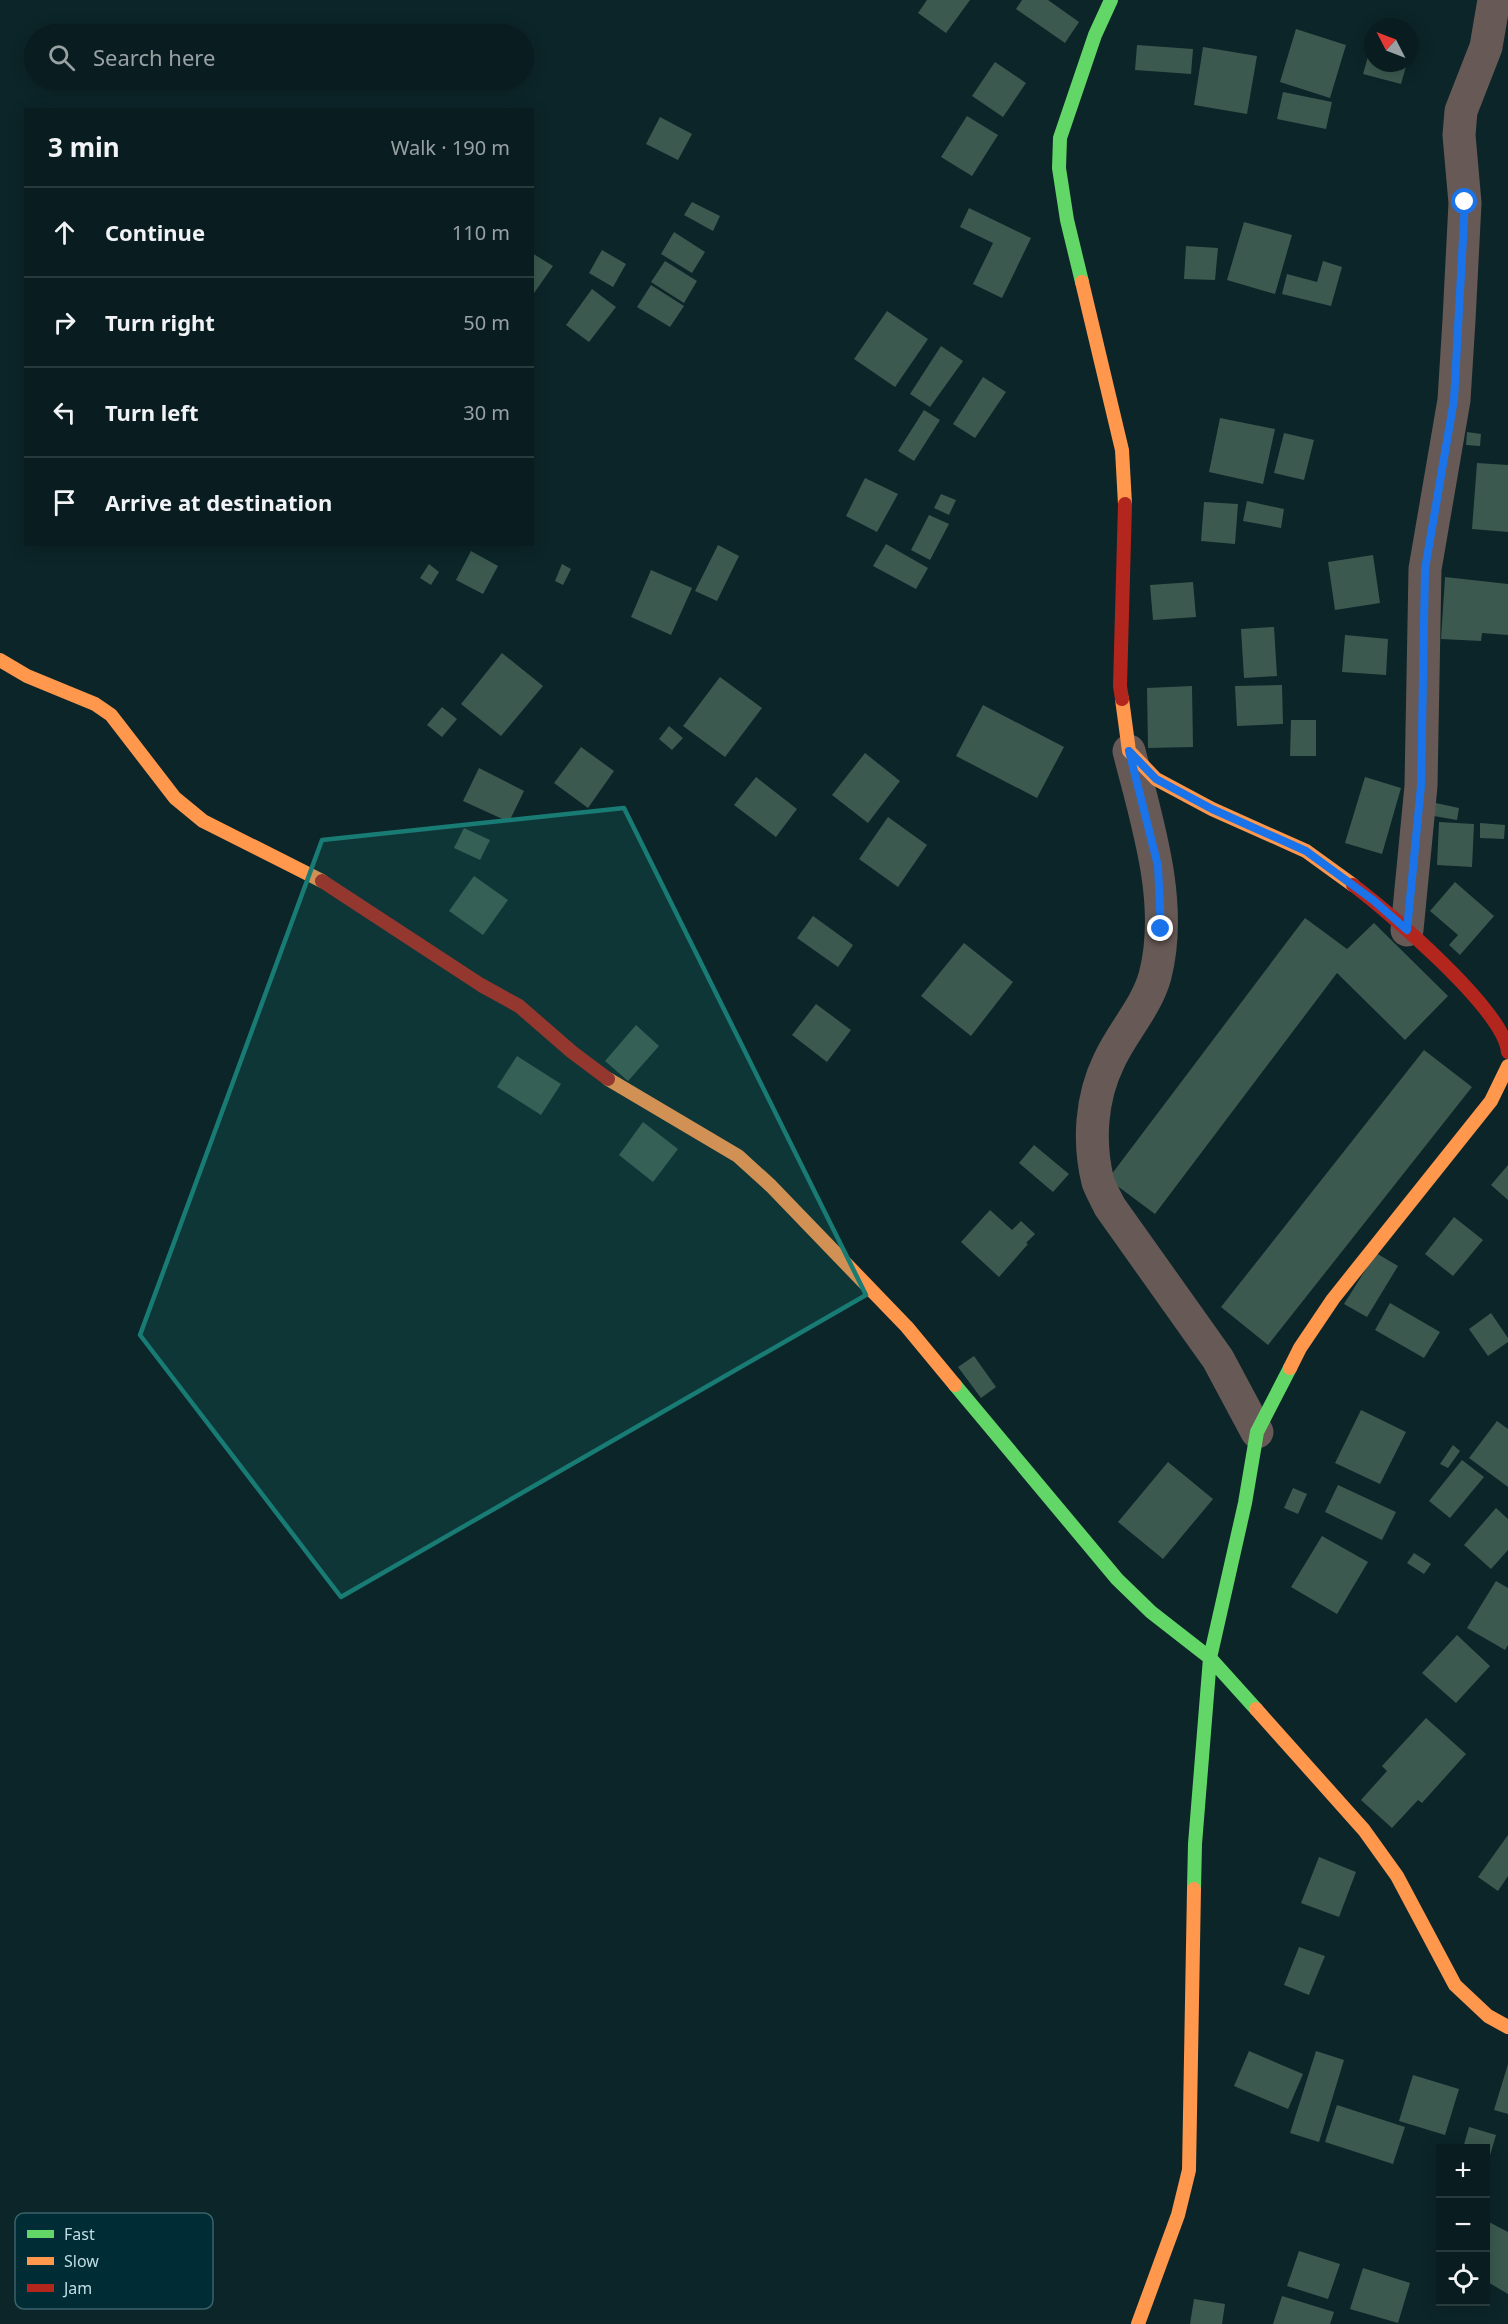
<!DOCTYPE html>
<meta charset="utf-8">
<style>
body{margin:0;font-family:"Noto Sans",sans-serif;background:#17292c;color:#f1f3f6}
.controls{position:absolute;right:18px;bottom:18px;display:grid;overflow:hidden;border-radius:0px;box-shadow:0 3px 15px #0003}
.controls button{width:54px;height:54px;display:grid;place-items:center;padding:0;border:0;border-bottom:2px solid #293a3d;background:#091c1f;color:#f1f3f6;font:30px sans-serif}
.compass{position:absolute;left:1364px;top:18px;width:54px;height:54px;border-radius:50%;background:#091c1f;box-shadow:0 3px 15px #0003;rotate:312deg}
.stop{position:absolute;width:18px;height:18px;margin:-14px;border:4px solid #1a73e8;border-radius:50%;background:#fff}
.stop.end{background:#1a73e8;border-color:#fff;box-shadow:0 2px 6px #0008}
.list{margin:0;padding:0;list-style:none}
h2{display:flex;justify-content:space-between;align-items:center;height:78px;margin:0;padding:0 24px;font-size:26px}
h2 small{font-size:20px;font-weight:400;color:#99a1a4}
.list li{display:grid;grid-template-columns:39px 1fr auto;gap:18px;align-items:center;box-sizing:border-box;height:90px;padding:0 24px;border-top:2px solid #293a3d}
.list b{display:block;font-size:22px;white-space:nowrap}
.list em{font-size:20px;font-style:normal;color:#99a1a4}
.icon{flex:none;width:33px;height:33px;fill:none;stroke:currentColor;stroke-width:2;stroke-linecap:round;stroke-linejoin:round}
.map{position:relative;flex:none;width:1508px;height:2324px;overflow:hidden}
.search{position:absolute;background:#091c1f;box-shadow:0 3px 15px #0003;left:24px;top:24px;width:510px;height:66px;display:flex;align-items:center;gap:15px;box-sizing:border-box;padding:0 21px;border-radius:33px;color:#99a1a4;font-size:22px}
.panel{position:absolute;background:#091c1f;box-shadow:0 3px 15px #0003;left:24px;top:108px;width:510px;height:438px;border-radius:0px}
.map>svg:first-child{display:block}
</style>
<div class="map">
<svg width="1508" height="2324" viewBox="0 0 1508 2324">
<rect width="100%" height="100%" fill="#0c2529"/>
<path fill="#3b594f" d="M927 0H970L946 33 918 13Z
M1022 0H1048L1079 22 1065 43 1016 9Z
M1296 29 1346 45 1330 98 1280 82Z
M1137 45 1193 49 1191 74 1135 70Z
M1371 46 1373 47V63H1407L1401 84 1363 74Z
M1203 47 1257 56 1247 114 1194 105Z
M995 62 1026 83 1003 117 972 96Z
M1283 92 1332 102 1326 129 1277 119Z
M967 116 998 135 972 176 941 157Z
M660 117 692 134 678 160 646 144Z
M692 202 720 216 713 231 684 215Z
M969 208 1031 238 1002 298 973 284 993 243 960 227Z
M1244 222 1292 235 1275 294 1227 280Z
M674 232 705 252 692 273 661 254Z
M1186 246 1218 248 1215 280 1184 279Z
M602 250 626 264 613 287 589 273Z
M532 253 553 266 532 296Z
M665 261 697 281 684 303 651 282Z
M1323 261 1342 267 1331 306 1282 294 1287 274 1317 282Z
M651 285 684 306 670 327 637 307Z
M592 289 616 307 589 342 566 325Z
M887 311 928 339 895 387 854 359Z
M941 346 963 361 930 407 910 394Z
M983 377 1006 392 975 438 953 424Z
M924 410 940 420 914 461 898 451Z
M1220 418 1275 429 1263 484 1209 472Z
M1467 432 1481 434 1480 446 1466 445Z
M1284 433 1314 440 1304 480 1274 473Z
M1477 463 1508 465V532L1472 529Z
M865 478 898 494 877 532 846 516Z
M941 494 956 500 949 515 934 508Z
M1247 501 1284 509 1281 528 1243 521Z
M1204 502 1238 504 1235 544 1201 541Z
M929 515 949 524 930 560 911 550Z
M886 544 928 568 916 589 873 566Z
M718 545 739 556 717 601 695 591Z
M471 551 498 566 483 594 456 580Z
M1373 555 1380 603 1335 610 1328 562Z
M429 564 439 572 431 585 420 578Z
M562 564 571 569 563 585 555 581Z
M651 570 692 588 671 635 631 617Z
M1445 577 1508 584V635L1482 633 1481 641 1441 639Z
M1193 582 1196 617 1153 620 1150 585Z
M1274 627 1277 676 1244 678 1241 629Z
M1345 635 1388 639 1386 675 1342 672Z
M502 653 543 686 501 736 461 704Z
M720 677 762 708 725 757 683 726Z
M1282 685 1283 724 1237 726 1235 686Z
M1192 686 1193 747 1148 748 1147 688Z
M983 705 1064 747 1037 798 956 756Z
M442 707 457 719 442 737 427 725Z
M1291 720H1316V756H1290Z
M669 726 683 738 672 750 659 739Z
M581 747 614 771 588 808 554 783Z
M865 753 900 781 868 823 832 795Z
M479 768 524 791 509 822 463 801Z
M756 777 797 809 776 837 734 805Z
M1365 777 1401 788 1382 854 1345 843Z
M1431 802 1459 808 1457 820 1428 815Z
M888 817 927 845 898 887 859 859Z
M1439 822 1474 824 1472 867 1437 865Z
M1480 823 1505 825 1504 839 1480 838Z
M464 828 490 840 480 860 454 848Z
M474 876 508 900 483 935 449 911Z
M1455 882 1494 916 1460 955 1449 945 1458 935 1430 911Z
M813 916 853 945 838 967 797 938Z
M1305 918 1347 949 1374 923 1448 996 1405 1040 1337 973 1155 1214 1108 1179Z
M964 943 1013 982 971 1036 921 996Z
M816 1004 851 1030 827 1062 792 1035Z
M636 1025 659 1046 628 1081 605 1061Z
M1424 1050 1472 1087 1268 1345 1221 1307Z
M517 1056 561 1084 541 1115 497 1087Z
M643 1122 678 1149 653 1182 619 1155Z
M1034 1145 1069 1174 1053 1192 1019 1163Z
M1508 1165V1200L1491 1185Z
M990 1210 1012 1230 1021 1221 1035 1234 1026 1243 1028 1244 999 1277 961 1242Z
M1454 1217 1483 1240 1453 1276 1425 1254Z
M1376 1253 1398 1266 1367 1317 1344 1304Z
M1390 1303 1440 1332 1424 1358 1375 1330Z
M1491 1313 1508 1338V1342L1488 1356 1469 1329Z
M974 1356 996 1387 981 1398 958 1367Z
M1361 1410 1406 1432 1380 1484 1335 1463Z
M1497 1421 1508 1429V1487L1469 1458Z
M1453 1445 1460 1451 1448 1468 1440 1464Z
M1462 1460 1484 1477 1450 1518 1429 1501Z
M1168 1462 1213 1499 1163 1559 1118 1522Z
M1338 1485 1396 1512 1382 1540 1325 1512Z
M1293 1488 1307 1494 1298 1514 1284 1508Z
M1496 1508 1508 1519V1550L1491 1569 1464 1545Z
M1322 1536 1368 1562 1337 1614 1291 1587Z
M1414 1553 1431 1564 1424 1574 1407 1563Z
M1496 1581 1508 1588V1645L1505 1650 1467 1628Z
M1457 1635 1490 1666 1456 1703 1422 1673Z
M1426 1718 1466 1754 1422 1803 1418 1800 1392 1828 1361 1800 1387 1771 1382 1766Z
M1508 1835V1876L1498 1891 1478 1877Z
M1319 1857 1356 1872 1339 1917 1301 1903Z
M1299 1947 1325 1956 1309 1995 1284 1985Z
M1249 2051 1303 2074 1288 2109 1234 2086Z
M1316 2051 1344 2060 1319 2142 1290 2133Z
M1508 2064V2114L1494 2110Z
M1413 2075 1459 2089 1445 2135 1399 2121Z
M1337 2105 1405 2127 1393 2164 1325 2142Z
M1469 2127 1496 2135 1486 2169V2148H1463Z
M1489 2222 1508 2232V2294L1486 2281V2228Z
M1299 2251 1340 2264 1328 2299 1287 2286Z
M1363 2268 1410 2283 1398 2323 1350 2309Z
M1282 2296 1334 2312 1330 2324H1273Z
M1194 2299 1225 2304 1222 2324H1190Z"/>
<g fill="none" stroke-linecap="round" stroke-linejoin="round">
<path stroke="#675955" stroke-width="33" d="M1129 751C1147 822 1174 903 1155 976 1146 1008 1122 1032 1109 1061 1091 1098 1088 1142 1098 1182 1101 1190 1106 1199 1110 1207L1218 1359 1257 1432
M1407 930 1421 786 1425 569 1454 400 1459 320 1465 203 1459 135 1461 111 1486 47 1494 0"/>
<path stroke="#63d668" stroke-width="14" d="M1082 282 1067 220 1059 168 1060 138 1095 35 1111 0
M955 1385 1117 1579 1151 1612 1210 1658 1256 1709
M1194 1889 1195 1844 1210 1658 1245 1503 1257 1432 1290 1368"/>
<path stroke="#ff974d" stroke-width="14" d="M1082 282 1122 450 1125 504
M0 660 27 676 95 704 111 715 175 798 203 821 322 881
M1122 699 1129 751 1156 779 1212 809 1306 851 1353 885
M608 1079 738 1156 771 1186 907 1327 955 1385
M1290 1368 1300 1348 1333 1299 1491 1101 1508 1066
M1256 1709 1364 1830 1397 1876 1455 1985 1488 2016 1508 2027
M1138 2324 1178 2215 1189 2170 1194 1889"/>
<path stroke="#b3261e" stroke-width="14" d="M1122 699 1120 686 1125 504
M322 881 481 985 519 1006 572 1052 608 1079
M1353 885C1389 912 1504 1010 1508 1052"/>
</g>
<g fill="none" stroke-linecap="round" stroke-linejoin="round">
<path stroke="#1a73e8" stroke-width="8" d="M1161 929 1158 866 1129 751 1156 779 1212 809 1306 851 1373 900 1407 930 1421 786 1425 569 1454 400 1465 202"/>
</g>
<path fill="#187b74" fill-opacity="0.2" stroke="#187b74" stroke-width="4.5" stroke-linejoin="round" d="M624 808 866 1295 341 1597 140 1335 322 840Z"/>
<rect x="15" y="2213" width="198" height="96" rx="9" fill="#002d35" stroke="#3a626a" stroke-width="1.5"/>
<rect x="27" y="2230" width="27" height="8" fill="#63d668"/>
<rect x="27" y="2257" width="27" height="8" fill="#ff974d"/>
<rect x="27" y="2284" width="27" height="8" fill="#b3261e"/>
<g font-size="16" fill="#c2dde4">
<text x="64" y="2240">Fast</text>
<text x="64" y="2267">Slow</text>
<text x="64" y="2294">Jam</text>
</g>
</svg>
<div class="controls">
<button>+</button>
<button>−</button>
<button><svg class="icon" aria-label="locate" viewBox="0 0 24 24"><circle cx="12" cy="12" r="6"/><path d="M12 2v4M12 18v4M2 12h4M18 12h4"/></svg></button>
</div>
<svg class="compass" viewBox="-18 -18 36 36"><path d="M0-13l5 13h-10z" fill="#e53935"/><path d="M0 13l5-13h-10z" fill="#99a1a4"/></svg>
<div class="stop" style="left:1465px;top:202px"></div>
<div class="stop end" style="left:1161px;top:929px"></div>
<div class="search"><svg class="icon" aria-label="search" viewBox="0 0 24 24"><circle cx="10" cy="10" r="6"/><path d="M15 15l6 6"/></svg>Search here</div>
<section class="panel">
<h2>3 min<small>Walk · 190 m</small></h2>
<ul class="list">
<li><svg class="icon" aria-label="ahead" viewBox="0 0 24 24"><path d="M12 20V5M6 11l6-6 6 6"/></svg><div><b>Continue</b></div><em>110 m</em></li>
<li><svg class="icon" aria-label="right" viewBox="0 0 24 24"><path d="M7 20v-9h11M14 6l5 5-5 5"/></svg><div><b>Turn right</b></div><em>50 m</em></li>
<li><svg class="icon" aria-label="left" viewBox="0 0 24 24"><path d="M17 20v-9H6M10 6l-5 5 5 5"/></svg><div><b>Turn left</b></div><em>30 m</em></li>
<li><svg class="icon" aria-label="arrive" viewBox="0 0 24 24"><path d="M6 21V4h12l-3 4 3 4H6"/></svg><div><b>Arrive at destination</b></div></li>
</ul>
</section>
</div>
